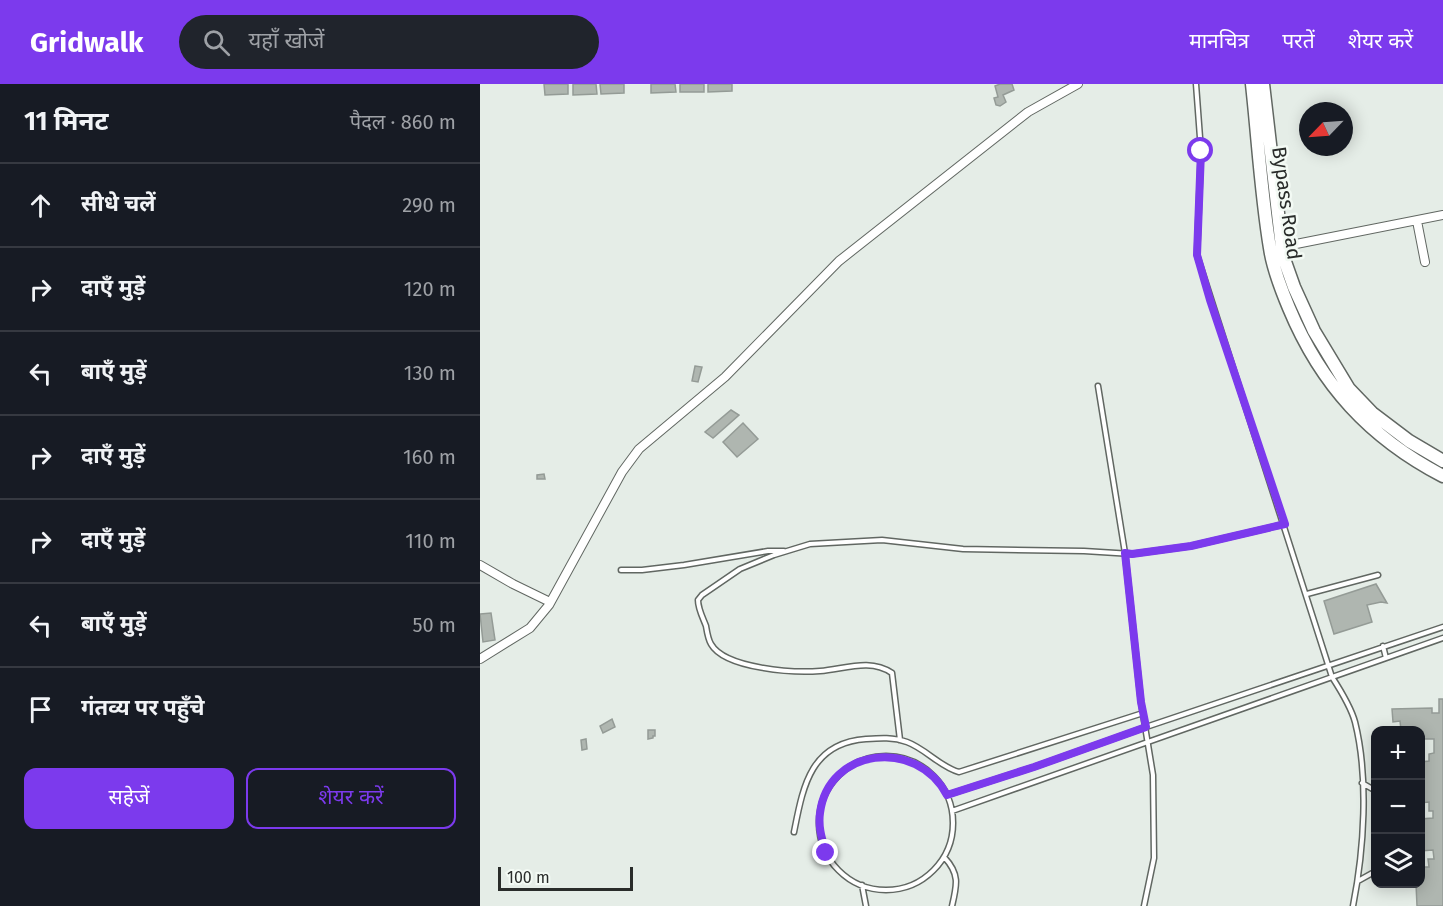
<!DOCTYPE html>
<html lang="hi">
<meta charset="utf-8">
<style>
body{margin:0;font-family:"Fira Sans","Noto Sans Devanagari",sans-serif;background:#20242c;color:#f1f3f6}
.controls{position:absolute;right:18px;bottom:18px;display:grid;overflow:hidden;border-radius:12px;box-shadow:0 3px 15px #0003}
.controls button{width:54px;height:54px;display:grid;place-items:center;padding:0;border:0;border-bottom:2px solid #363941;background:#171b24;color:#f1f3f6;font:30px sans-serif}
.compass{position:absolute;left:819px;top:18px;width:54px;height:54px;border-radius:50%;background:#171b24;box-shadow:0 3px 15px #0003;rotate:245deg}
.scale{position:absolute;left:18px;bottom:15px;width:135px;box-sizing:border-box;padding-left:6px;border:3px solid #292c2a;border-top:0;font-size:16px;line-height:21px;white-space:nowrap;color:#292c2a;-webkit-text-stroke:4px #f3faf4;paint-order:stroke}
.stop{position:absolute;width:18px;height:18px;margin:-14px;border:4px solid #7c3aed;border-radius:50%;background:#fff}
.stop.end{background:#7c3aed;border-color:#fff;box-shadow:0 2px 6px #0008}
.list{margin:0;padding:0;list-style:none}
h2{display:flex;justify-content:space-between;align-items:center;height:78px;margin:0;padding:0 24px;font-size:26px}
h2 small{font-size:20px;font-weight:400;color:#9ea1a6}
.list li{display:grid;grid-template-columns:39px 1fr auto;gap:18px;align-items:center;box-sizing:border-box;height:84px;padding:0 24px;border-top:2px solid #363941}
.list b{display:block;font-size:22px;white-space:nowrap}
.list em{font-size:20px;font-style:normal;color:#9ea1a6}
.actions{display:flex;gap:12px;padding:18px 24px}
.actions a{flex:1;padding:14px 0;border:2px solid #7c3aed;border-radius:12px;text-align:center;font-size:21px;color:#7c3aed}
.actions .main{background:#7c3aed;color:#fff}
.icon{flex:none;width:33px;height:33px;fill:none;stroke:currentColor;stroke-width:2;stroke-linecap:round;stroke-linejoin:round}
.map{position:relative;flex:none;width:963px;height:822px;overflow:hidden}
header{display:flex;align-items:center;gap:36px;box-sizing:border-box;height:84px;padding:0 30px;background:#7c3aed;color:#fff}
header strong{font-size:28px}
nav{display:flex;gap:33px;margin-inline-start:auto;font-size:21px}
.search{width:420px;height:54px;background:#20242c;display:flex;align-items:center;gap:15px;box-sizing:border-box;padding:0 21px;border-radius:33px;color:#9ea1a6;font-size:22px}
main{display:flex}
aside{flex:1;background:#171b24}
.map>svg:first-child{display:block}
</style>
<header>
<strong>Gridwalk</strong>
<div class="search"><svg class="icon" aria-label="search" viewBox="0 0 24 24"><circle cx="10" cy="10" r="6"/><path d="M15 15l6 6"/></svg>यहाँ खोजें</div>
<nav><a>मानचित्र</a><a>परतें</a><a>शेयर करें</a></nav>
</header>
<main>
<aside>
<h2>11 मिनट<small>पैदल · 860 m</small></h2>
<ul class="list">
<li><svg class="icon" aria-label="ahead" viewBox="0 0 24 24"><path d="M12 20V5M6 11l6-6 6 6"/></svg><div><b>सीधे चलें</b></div><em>290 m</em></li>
<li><svg class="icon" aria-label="right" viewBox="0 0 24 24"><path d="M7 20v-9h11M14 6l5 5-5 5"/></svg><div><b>दाएँ मुड़ें</b></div><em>120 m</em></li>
<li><svg class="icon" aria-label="left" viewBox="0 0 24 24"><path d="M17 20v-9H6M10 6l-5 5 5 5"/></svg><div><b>बाएँ मुड़ें</b></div><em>130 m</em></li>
<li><svg class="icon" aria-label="right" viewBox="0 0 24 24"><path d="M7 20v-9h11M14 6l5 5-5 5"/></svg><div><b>दाएँ मुड़ें</b></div><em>160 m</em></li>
<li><svg class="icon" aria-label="right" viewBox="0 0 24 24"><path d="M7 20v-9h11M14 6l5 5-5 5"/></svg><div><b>दाएँ मुड़ें</b></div><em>110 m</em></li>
<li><svg class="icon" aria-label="left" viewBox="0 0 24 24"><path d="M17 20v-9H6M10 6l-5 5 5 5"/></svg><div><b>बाएँ मुड़ें</b></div><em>50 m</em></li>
<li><svg class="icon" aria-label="arrive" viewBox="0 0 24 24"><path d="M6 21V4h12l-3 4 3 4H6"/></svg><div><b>गंतव्य पर पहुँचे</b></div></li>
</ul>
<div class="actions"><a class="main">सहेजें</a><a>शेयर करें</a></div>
</aside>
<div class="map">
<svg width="963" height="822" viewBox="0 0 963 822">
<rect width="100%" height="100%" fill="#e5ede7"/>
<path fill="#afb6b0" stroke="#949b96" stroke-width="1.5" d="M64 0H88V10L65 11Z
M93 0H116L117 10 93 11Z
M120 0H144V9L121 10Z
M171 0H195L196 8 171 9Z
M200 0H224V8H200Z
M228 0H252V7L228 8Z
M520 0H532L534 6 523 11 526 18 520 22 516 21 514 14 518 13 515 2Z
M215 282 222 283 218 298 212 297Z
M251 326 259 331 233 354 225 348Z
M263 339 278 355 257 373 243 358Z
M64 390 65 395H57V391Z
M896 500 907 519 901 518 887 521 892 538 854 550 844 517Z
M11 529 15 556 3 558 0 530Z
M959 615H963V822H937L936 800H940V783H949L948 775H954L953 766 940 767V735L953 734V727H949V718L940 719V678L949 677V670L954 669V655H940V646H921L920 637 913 638 912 625 952 624V629H959Z
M132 635 135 643 123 649 120 642Z
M168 646H175V652H173V654L168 655Z
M106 655 107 665 102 666 101 656Z"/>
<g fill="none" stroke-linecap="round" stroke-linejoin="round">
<g stroke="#616762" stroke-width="7">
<path id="service" d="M716 0 721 67 717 171 852 593C861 607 871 623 875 638 889 694 884 766 873 822
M618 302 645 469 661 618 673 691 674 774 664 822
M141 486H162L204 481 288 467H304
M827 510 898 491
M903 562 906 574
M420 656 412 589C390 574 365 585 340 587 315 589 245 585 231 560 228 555 227 548 226 542 223 534 218 525 218 516L222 511 260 485 294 471 330 460 402 456 483 465 604 467 652 470 711 462 805 440
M339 739a67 67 0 1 1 134 0a67 67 0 1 1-134 0Z
M882 699 896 707
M467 711 554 683 666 643 963 543
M472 727 963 554
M314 748C323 703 330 659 386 655 400 654 413 653 427 658 446 665 460 683 479 688L663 629
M464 773C480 790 477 801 472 822
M878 797 896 787
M382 801 386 822"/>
</g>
<g stroke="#616762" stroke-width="10">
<path id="minor" d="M937 137 945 178
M801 163 963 131
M0 481 33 500 70 518
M0 575 50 544 69 521 142 388 159 365 245 293 359 177 548 28 598 0"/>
</g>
<g stroke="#616762" stroke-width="15">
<path id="primary" d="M772 0C778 54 781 110 790 164 793 185 801 205 809 224 841 301 890 354 963 392
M783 0 803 172 814 203 834 247 869 305 892 329 929 357 963 377"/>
</g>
<use href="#service" stroke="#fff" stroke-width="4"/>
<use href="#minor" stroke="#fff" stroke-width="8"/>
<use href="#primary" stroke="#fff" stroke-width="12"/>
</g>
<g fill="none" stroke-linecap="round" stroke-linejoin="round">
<path stroke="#7c3aed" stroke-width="8" d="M346 769C342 755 338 743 340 729 348 664 436 653 467 711L554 683 666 643 661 618 645 469 652 470 711 462 805 440 730 216 717 171 721 67"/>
</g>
<g text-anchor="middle" stroke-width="5" stroke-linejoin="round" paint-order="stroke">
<g font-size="20" fill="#292c2a" stroke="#f3faf4">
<text transform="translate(807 119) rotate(82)" y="7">Bypass Road</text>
</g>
</g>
</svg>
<div class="controls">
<button>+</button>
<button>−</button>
<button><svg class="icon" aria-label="layers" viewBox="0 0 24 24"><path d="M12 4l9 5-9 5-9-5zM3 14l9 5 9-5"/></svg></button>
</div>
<svg class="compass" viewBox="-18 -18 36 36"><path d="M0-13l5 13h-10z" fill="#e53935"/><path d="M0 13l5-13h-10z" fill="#9ea1a6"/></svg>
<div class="scale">100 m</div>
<div class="stop" style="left:721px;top:67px"></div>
<div class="stop end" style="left:346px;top:769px"></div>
</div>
</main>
